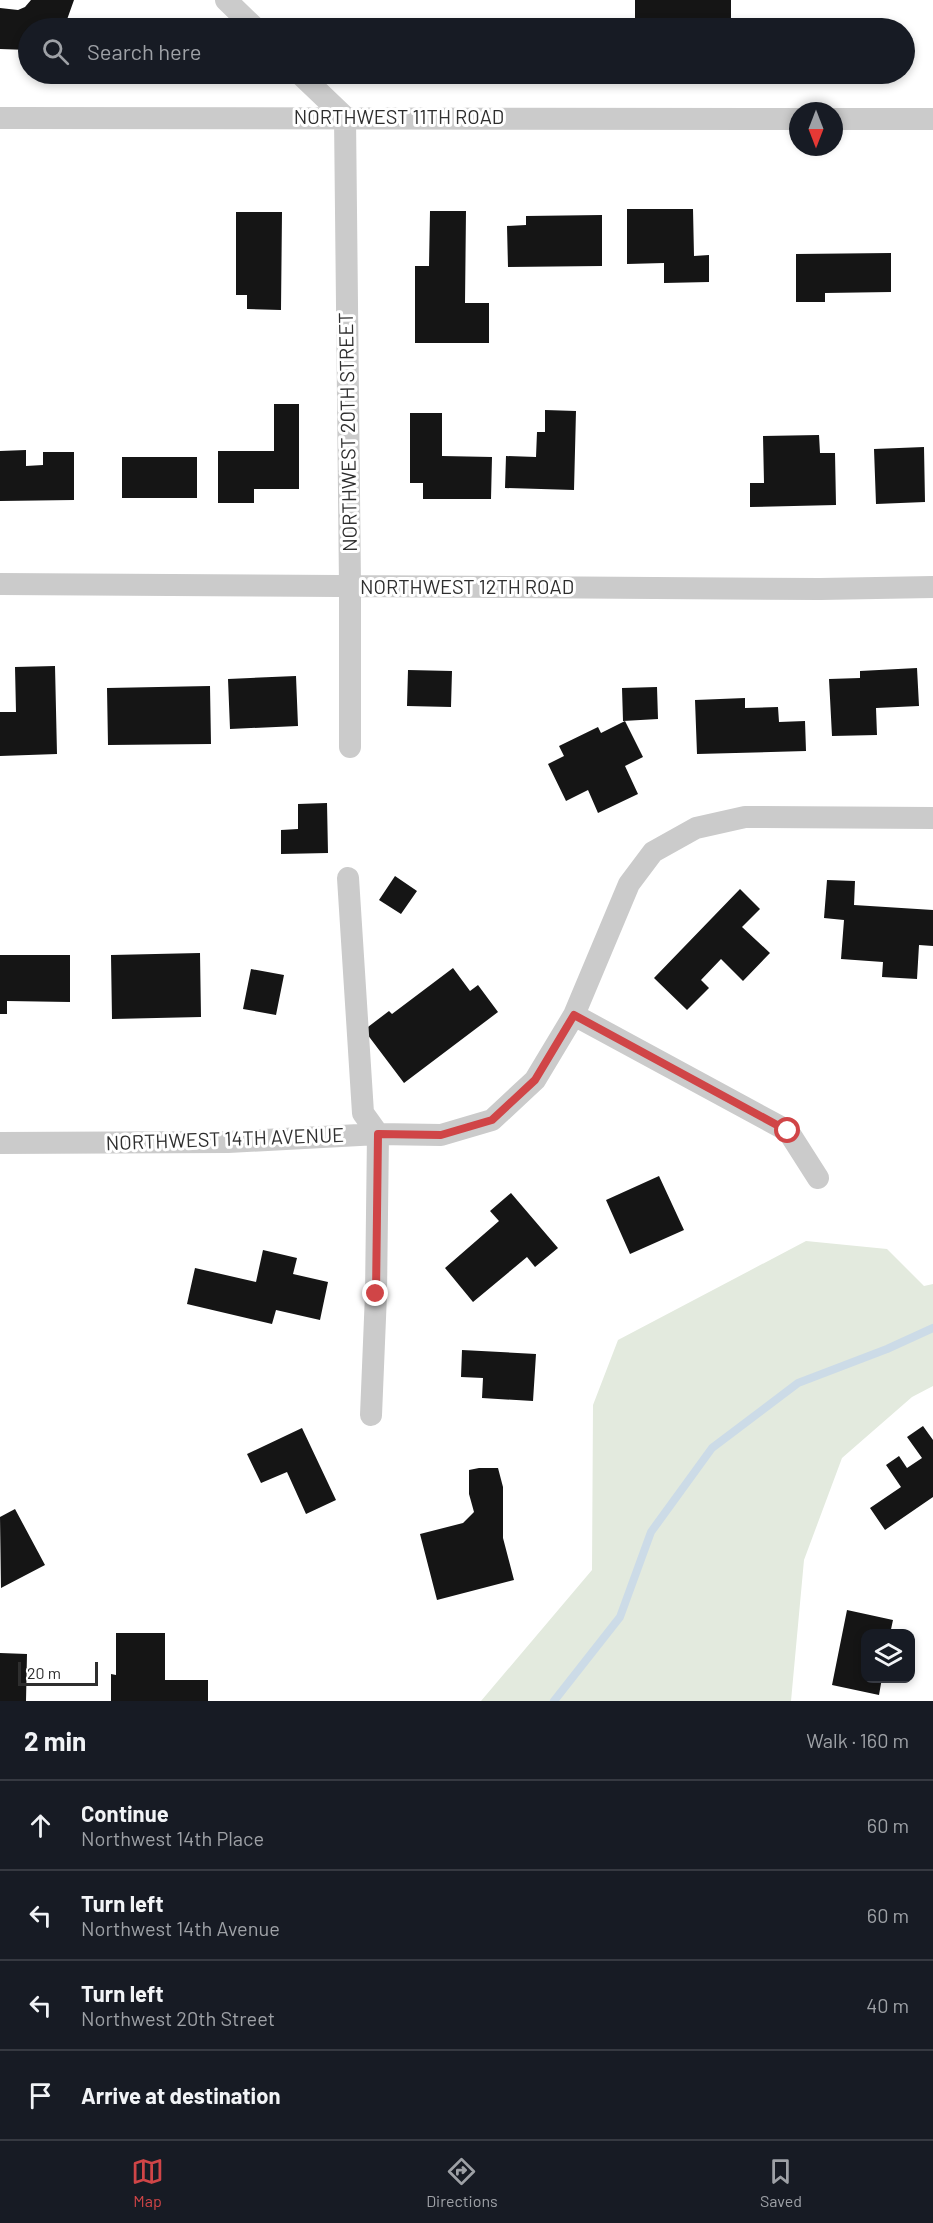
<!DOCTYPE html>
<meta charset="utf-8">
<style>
body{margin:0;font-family:Barlow,sans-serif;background:#242831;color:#f1f3f6}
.controls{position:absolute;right:18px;bottom:18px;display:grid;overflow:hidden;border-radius:12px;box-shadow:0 3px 9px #0003}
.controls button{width:54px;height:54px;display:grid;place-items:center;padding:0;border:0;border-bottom:2px solid #363941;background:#171b24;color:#f1f3f6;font:30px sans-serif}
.compass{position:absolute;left:789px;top:102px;width:54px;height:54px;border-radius:50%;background:#171b24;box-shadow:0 3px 9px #0003;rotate:180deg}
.scale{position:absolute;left:18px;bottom:15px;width:80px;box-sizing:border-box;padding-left:6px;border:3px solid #2e2e2e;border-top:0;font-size:16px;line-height:21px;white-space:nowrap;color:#2e2e2e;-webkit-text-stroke:4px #fff;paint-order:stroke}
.stop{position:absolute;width:18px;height:18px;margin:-14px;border:4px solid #d04547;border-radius:50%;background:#fff}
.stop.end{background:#d04547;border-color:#fff;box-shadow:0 2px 6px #0008}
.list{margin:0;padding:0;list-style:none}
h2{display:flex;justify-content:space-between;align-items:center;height:78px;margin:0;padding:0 24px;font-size:26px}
h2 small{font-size:20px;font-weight:400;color:#9ea1a6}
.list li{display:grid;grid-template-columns:39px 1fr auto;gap:18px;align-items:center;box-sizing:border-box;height:90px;padding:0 24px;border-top:2px solid #363941}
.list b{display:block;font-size:22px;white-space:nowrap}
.list p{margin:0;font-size:20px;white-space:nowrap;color:#9ea1a6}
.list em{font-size:20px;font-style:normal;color:#9ea1a6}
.icon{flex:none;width:33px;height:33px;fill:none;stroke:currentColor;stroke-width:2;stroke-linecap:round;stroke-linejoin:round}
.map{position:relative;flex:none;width:933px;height:1701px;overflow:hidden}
.search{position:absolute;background:#171b24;box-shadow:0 3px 9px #0003;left:18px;right:18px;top:18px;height:66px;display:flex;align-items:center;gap:15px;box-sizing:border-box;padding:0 21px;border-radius:33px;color:#9ea1a6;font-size:22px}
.sheet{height:438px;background:#171b24}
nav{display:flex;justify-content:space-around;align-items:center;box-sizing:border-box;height:84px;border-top:2px solid #363941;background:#171b24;font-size:16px;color:#9ea1a6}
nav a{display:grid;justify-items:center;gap:3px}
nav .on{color:#d04547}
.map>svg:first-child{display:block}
</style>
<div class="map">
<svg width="933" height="1701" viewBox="0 0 933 1701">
<rect width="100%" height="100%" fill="#fff"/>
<path fill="#e3eade" d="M806 1241 887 1249 924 1286 933 1284V1386L912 1397 842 1458 804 1560 791 1701H481L592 1570 593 1405 618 1340Z"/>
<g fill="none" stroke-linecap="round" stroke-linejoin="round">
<path stroke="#ccdbe7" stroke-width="8" d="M554 1701 620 1617 651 1532 712 1448 798 1383 887 1349 933 1328"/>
</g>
<path fill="#151515" d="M31 0H74L64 28H28V50L0 49V8L18 10 25 7Z
M635 0H731V28H676V18H635Z
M627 209H693L694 256 709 255V282L664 283V263L627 264Z
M430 211H466L465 303H489V343H415V266H429Z
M236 212H282L281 310 247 309V295H236Z
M602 215V266L508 267 507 226 526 225V216Z
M891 253V292L825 293V302H796V254Z
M274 404H299V489H254V503H218V451H274Z
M545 410 576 411 574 490 505 488 506 456 536 457 537 432H545Z
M410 413H442V456L492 457 491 499H423V483H410Z
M819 435 820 453H835L836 505 750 507V483H764L763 436Z
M924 447 925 502 876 504 874 449Z
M26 450V466L43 465V452H74V500L0 501V451Z
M122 457H197V498H122Z
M55 666 57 754 0 756V712H16L15 667Z
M917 668 919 706 876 708 877 735 832 736 829 679 860 678V671Z
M408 670 452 671 451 707 407 706Z
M296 676 298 726 230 729 228 679Z
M210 686 211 744 108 745 107 688Z
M657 687 658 719 623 721 622 688Z
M745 698V708L778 707 779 722 805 721 806 751 697 754 695 700Z
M625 721 643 757 625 766 638 794 598 813 588 790 566 801 548 764 564 756 559 746 598 727 601 733Z
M327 803 328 853 281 854V830L298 829V804Z
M395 876 417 891 401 914 379 900Z
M827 880 855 881 854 905 933 910V946L919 945 917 979 882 977 883 962 841 959 844 920 824 918Z
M740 889 760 909 742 927 770 953 743 981 721 959 701 980 709 988 687 1010 654 978Z
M200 953 201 1017 112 1019 111 955Z
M0 955H70V1002L7 1001V1014H0Z
M453 968 470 991 478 985 498 1012 404 1083 364 1030 389 1011 392 1014Z
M251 969 284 975 276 1015 243 1009Z
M659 1176 684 1230 630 1254 606 1200Z
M511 1193 558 1248 535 1267 527 1257 473 1302 445 1268 499 1221 490 1211Z
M263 1250 297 1258 293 1274 328 1282 320 1320 276 1310 272 1324 187 1304 195 1268 256 1282Z
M462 1350 536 1354 533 1401 482 1398 483 1378 461 1377Z
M923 1426 933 1440V1497L885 1530 870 1508 901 1487 886 1465 899 1456 907 1468 922 1458 907 1437Z
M302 1428 336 1500 306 1514 287 1472 261 1483 247 1454Z
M479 1468H498L503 1487V1538L514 1580 437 1600 420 1534 463 1523 474 1512 469 1494V1470Z
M15 1509 45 1565 1 1588 0 1517Z
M847 1610 893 1620 890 1634H866V1678H882L879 1695 832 1685Z
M116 1633H165V1680H208V1701H111V1674L116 1675Z
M0 1653 27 1654 26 1701H0Z"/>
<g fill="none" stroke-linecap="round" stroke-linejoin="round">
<path stroke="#cbcbcb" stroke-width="22" d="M226 0 255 28
M300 74 345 117 350 586V747
M0 118 798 119
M834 119H933
M0 584 820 589 933 587
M348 878 363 1113 378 1134 376 1294 371 1415
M574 1015 788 1131 818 1178
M0 1143 228 1142 378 1134 441 1135 492 1120 535 1080 574 1015 629 884 653 852 696 828 745 817 933 818"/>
</g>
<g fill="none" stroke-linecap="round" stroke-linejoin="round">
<path stroke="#d04547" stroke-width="8" d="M376 1294 378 1134 441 1135 492 1120 535 1080 574 1015 788 1131"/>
</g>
<g text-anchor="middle" stroke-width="6" stroke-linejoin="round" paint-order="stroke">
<g font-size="20" fill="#2e2e2e" stroke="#fff">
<text x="399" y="124">NORTHWEST 11TH ROAD</text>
<text transform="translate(348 432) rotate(-91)" y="7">NORTHWEST 20TH STREET</text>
<text x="467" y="594">NORTHWEST 12TH ROAD</text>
<text transform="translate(225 1139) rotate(-2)" y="7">NORTHWEST 14TH AVENUE</text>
</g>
</g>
</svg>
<div class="controls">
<button><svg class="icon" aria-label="layers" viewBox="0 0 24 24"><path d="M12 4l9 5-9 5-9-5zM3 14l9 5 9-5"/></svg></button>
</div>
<svg class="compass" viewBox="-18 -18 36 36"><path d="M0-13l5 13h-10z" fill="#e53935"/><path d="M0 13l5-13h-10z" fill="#9ea1a6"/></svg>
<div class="scale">20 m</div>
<div class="stop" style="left:788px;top:1131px"></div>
<div class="stop end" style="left:376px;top:1294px"></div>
<div class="search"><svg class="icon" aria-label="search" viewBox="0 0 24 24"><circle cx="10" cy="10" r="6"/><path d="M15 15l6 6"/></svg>Search here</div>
</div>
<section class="sheet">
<h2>2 min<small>Walk · 160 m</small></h2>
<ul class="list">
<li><svg class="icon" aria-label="ahead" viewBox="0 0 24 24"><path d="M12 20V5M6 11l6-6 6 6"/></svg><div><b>Continue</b><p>Northwest 14th Place</p></div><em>60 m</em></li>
<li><svg class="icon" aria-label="left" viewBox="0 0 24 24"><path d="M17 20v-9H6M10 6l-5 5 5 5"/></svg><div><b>Turn left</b><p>Northwest 14th Avenue</p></div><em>60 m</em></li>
<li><svg class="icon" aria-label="left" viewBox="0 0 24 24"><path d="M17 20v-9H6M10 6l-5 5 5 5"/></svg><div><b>Turn left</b><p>Northwest 20th Street</p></div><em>40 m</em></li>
<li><svg class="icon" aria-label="arrive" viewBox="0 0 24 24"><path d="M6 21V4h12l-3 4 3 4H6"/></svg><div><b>Arrive at destination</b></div></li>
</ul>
</section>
<nav>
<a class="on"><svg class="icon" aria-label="map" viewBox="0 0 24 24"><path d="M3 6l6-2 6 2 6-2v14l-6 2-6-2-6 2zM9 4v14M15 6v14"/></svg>Map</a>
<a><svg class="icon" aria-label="directions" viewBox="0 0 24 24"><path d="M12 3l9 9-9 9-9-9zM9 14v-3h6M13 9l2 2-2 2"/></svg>Directions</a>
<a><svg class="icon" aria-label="saved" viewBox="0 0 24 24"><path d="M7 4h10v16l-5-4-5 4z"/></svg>Saved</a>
</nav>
